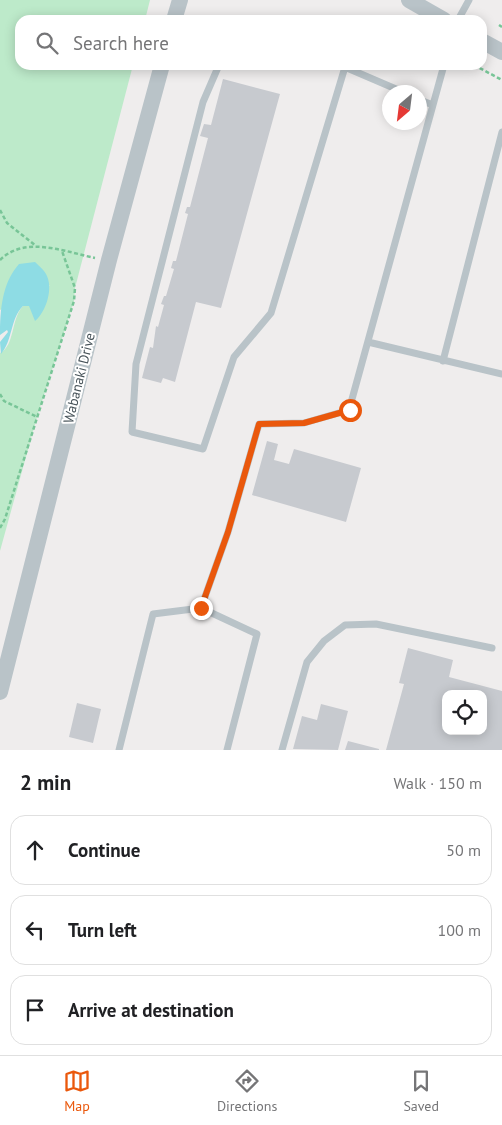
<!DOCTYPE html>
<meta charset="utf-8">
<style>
body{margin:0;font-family:"PT Sans",sans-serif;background:#f6f6f6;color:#202124}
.controls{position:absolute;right:15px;bottom:15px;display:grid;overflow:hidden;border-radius:10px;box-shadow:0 2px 12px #0003}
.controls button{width:45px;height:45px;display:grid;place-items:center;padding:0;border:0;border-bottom:1px solid #e0e0e0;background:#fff;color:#202124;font:25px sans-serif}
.compass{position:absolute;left:382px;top:85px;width:45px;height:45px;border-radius:50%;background:#fff;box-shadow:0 2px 12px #0003;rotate:208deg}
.stop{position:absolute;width:15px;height:15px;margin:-11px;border:4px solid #ea580c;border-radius:50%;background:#fff}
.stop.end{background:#ea580c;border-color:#fff;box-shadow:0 1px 5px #0008}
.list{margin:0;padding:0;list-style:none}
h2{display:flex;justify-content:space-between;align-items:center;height:65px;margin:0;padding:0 20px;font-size:21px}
h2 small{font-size:16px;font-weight:400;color:#757577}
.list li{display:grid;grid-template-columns:32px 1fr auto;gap:15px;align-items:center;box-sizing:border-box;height:70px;margin:0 10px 10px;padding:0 10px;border:1px solid #e0e0e0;border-radius:15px}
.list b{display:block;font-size:19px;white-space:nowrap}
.list em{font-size:16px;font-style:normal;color:#757577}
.icon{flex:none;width:28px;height:28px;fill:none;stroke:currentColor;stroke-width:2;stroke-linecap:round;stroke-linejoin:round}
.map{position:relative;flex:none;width:502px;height:750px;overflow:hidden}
.search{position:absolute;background:#fff;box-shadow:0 2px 12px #0003;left:15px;right:15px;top:15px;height:55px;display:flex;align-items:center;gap:12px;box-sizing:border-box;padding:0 18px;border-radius:15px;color:#757577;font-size:19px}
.sheet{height:305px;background:#fff}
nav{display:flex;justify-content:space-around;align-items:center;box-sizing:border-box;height:70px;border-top:1px solid #e0e0e0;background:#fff;font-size:14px;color:#757577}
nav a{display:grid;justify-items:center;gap:2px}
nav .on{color:#ea580c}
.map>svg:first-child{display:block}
</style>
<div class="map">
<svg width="502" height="750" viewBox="0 0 502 750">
<rect width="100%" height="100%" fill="#efeded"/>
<path fill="#bdeaca" d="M0 0H150L145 20H20V65H133L75 288 74 301 37 417 0 551V353C15 346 11 318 23 306H29L50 285 0 310Z"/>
<path fill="#8edce4" d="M35 262C39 266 44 270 46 274 54 288 46 312 35 321L29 306H23C10 319 13 340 1 354L0 342 8 332 7 330 0 335C0 310 2 283 19 264Z"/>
<path fill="#c7cacf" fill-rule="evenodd" d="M223 79 280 94 221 308 196 302 175 382 163 378 161 383 142 378 150 347 153 348 156 326 158 327 164 305 161 304 164 296H166L174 269 171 268 173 261H176L188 214 185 213 187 207H190L208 138 200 136 204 124 211 125Z
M267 441 278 444 274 460 289 464 294 449 361 468 346 522 252 495Z
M408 648 453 660 449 677 502 691V750H386L404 684 399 683ZM446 694H483V731H446Z
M77 703 101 709 93 743 69 737Z
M321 704 348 711 338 750 293 749 302 716 317 720Z
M348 741 379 749V750H345Z"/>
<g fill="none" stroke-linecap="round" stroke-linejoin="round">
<path stroke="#78c597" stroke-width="2.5" stroke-dasharray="4 2.5" stroke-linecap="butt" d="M499 25 502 27
M474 65 502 80
M0 210 7 223 36 246
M0 260C25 235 66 252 95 258
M0 394 4 401 37 417
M0 528 5 519 74 301 75 288 62 251"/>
<path stroke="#b9c3c8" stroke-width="7" d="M458 20 469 0
M219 65 203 102 136 364 132 432 203 449 234 357 271 313 345 67
M340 65 403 92
M420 100 433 105
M368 342 502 374
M443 361 502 132
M201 608 257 634 227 750
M119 750 153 614 201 608 228 532 259 424 304 423 349 410 444 65
M282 750 307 662 324 641 345 625 376 624 492 648"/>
<path stroke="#b9c3c8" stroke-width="16" d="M409 0 444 20
M174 20 180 0
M482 41 502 52
M0 692 109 260 162 65"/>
</g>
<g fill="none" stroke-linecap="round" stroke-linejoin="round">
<path stroke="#ea580c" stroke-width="6" d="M201 608 228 532 259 424 304 423 350 410"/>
</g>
<g text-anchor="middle" stroke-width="4" stroke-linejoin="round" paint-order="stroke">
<g font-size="14" fill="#465258" stroke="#fff">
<text transform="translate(79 378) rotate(-76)" y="5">Wabanaki Drive</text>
</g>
</g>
</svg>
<div class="controls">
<button><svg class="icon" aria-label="locate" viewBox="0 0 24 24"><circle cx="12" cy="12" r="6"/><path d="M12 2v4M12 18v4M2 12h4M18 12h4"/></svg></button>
</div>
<svg class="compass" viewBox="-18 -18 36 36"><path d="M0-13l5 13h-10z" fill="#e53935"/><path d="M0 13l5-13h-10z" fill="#757577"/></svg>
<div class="stop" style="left:350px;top:410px"></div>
<div class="stop end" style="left:201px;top:608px"></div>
<div class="search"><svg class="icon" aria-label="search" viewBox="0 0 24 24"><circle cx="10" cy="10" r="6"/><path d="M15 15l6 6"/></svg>Search here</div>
</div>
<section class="sheet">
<h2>2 min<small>Walk · 150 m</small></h2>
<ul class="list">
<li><svg class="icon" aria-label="ahead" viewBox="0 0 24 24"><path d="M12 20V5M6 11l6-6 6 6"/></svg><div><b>Continue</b></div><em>50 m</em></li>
<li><svg class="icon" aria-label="left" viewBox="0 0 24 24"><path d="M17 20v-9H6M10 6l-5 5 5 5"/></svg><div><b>Turn left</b></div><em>100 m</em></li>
<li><svg class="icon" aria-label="arrive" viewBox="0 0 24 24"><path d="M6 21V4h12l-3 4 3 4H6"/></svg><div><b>Arrive at destination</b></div></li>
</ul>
</section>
<nav>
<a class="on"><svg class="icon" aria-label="map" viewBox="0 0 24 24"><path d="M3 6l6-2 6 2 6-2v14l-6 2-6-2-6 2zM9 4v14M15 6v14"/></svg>Map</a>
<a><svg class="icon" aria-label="directions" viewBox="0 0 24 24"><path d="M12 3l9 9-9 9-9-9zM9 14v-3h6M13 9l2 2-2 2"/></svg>Directions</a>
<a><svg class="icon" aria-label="saved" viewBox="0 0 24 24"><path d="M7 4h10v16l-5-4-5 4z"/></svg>Saved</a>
</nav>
